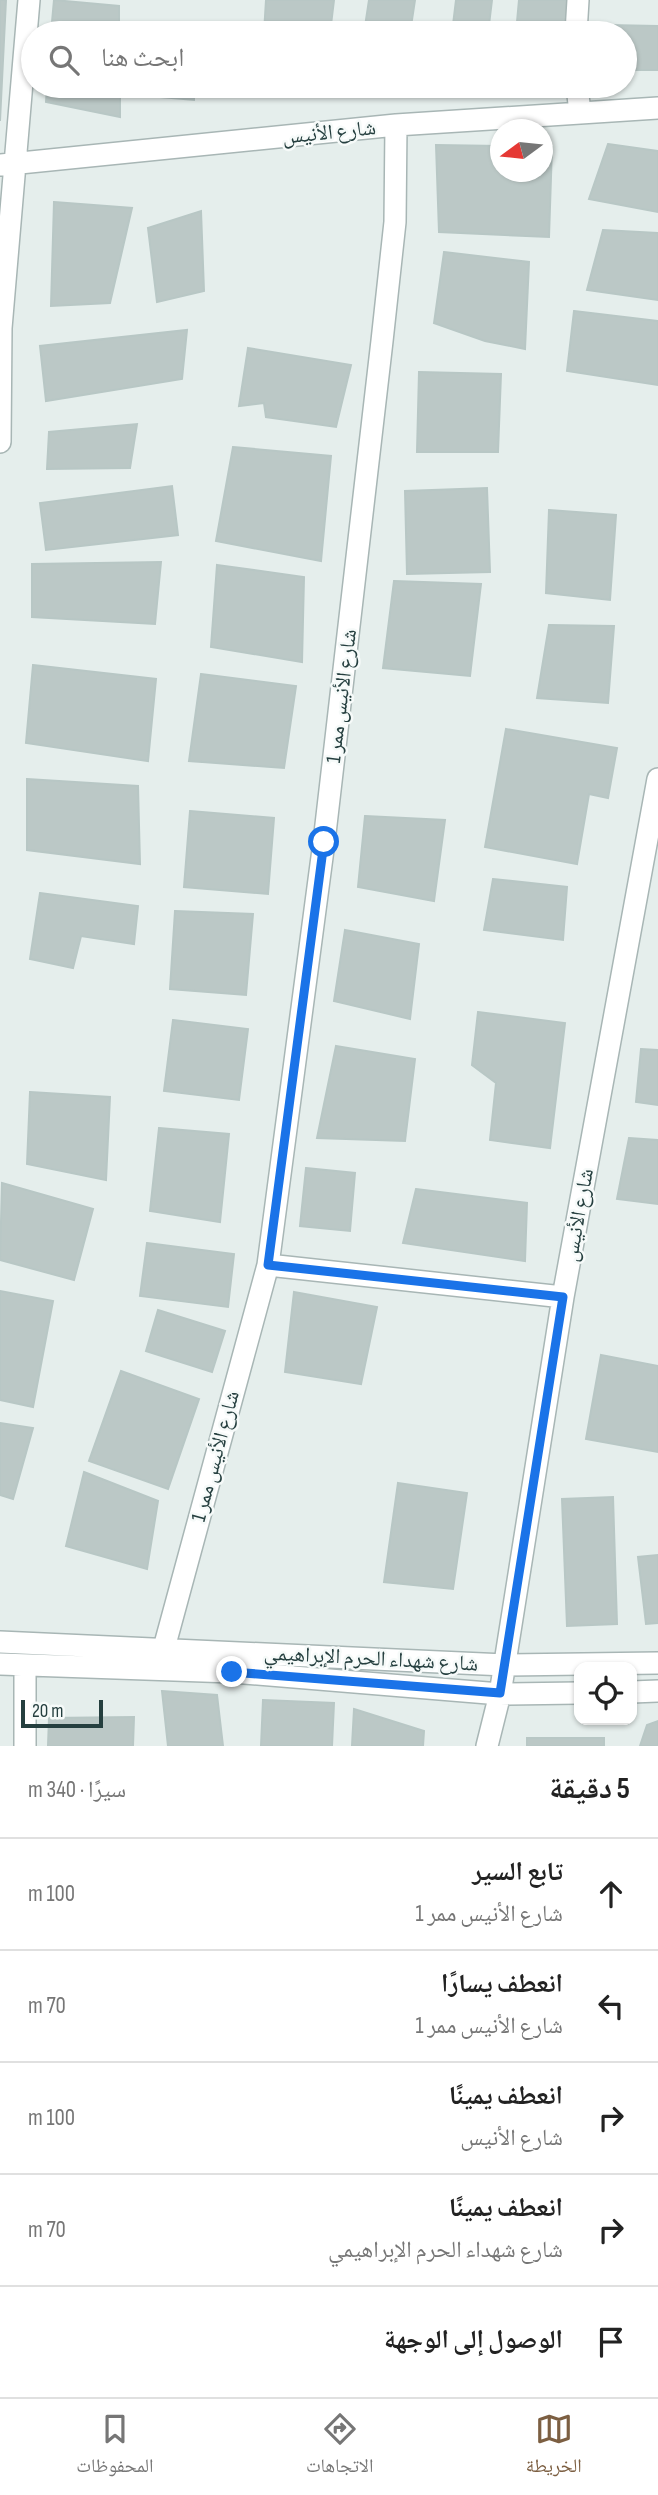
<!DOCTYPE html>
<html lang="ar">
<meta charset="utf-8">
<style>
body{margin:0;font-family:"Sofia Sans Condensed","Noto Naskh Arabic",sans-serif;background:#f2f2f2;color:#222;direction:rtl}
.controls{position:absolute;right:21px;bottom:21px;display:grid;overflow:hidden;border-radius:14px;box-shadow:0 2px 5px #0004}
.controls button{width:63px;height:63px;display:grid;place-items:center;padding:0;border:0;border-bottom:2px solid #e0e0e0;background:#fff;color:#222;font:35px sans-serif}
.compass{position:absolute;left:490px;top:119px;width:63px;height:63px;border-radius:50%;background:#fff;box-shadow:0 2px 5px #0004;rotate:255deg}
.scale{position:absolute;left:21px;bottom:18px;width:82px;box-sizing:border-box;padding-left:7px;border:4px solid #253f3f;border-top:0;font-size:19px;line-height:24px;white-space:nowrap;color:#253f3f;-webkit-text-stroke:5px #f6faf9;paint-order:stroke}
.stop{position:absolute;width:21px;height:21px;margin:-16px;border:5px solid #1a73e8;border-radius:50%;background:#fff}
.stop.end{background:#1a73e8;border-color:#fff;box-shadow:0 2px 7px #0008}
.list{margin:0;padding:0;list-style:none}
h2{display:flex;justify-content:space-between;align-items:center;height:91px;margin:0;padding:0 28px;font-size:30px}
h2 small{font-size:23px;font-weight:400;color:#767676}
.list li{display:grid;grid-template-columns:46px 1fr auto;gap:21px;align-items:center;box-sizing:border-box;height:112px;padding:0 28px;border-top:2px solid #e0e0e0}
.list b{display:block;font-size:26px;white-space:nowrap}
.list p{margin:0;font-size:23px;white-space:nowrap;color:#767676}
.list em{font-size:23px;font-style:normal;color:#767676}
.icon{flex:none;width:38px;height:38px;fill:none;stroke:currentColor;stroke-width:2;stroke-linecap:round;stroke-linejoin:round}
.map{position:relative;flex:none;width:658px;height:1746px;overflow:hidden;direction:ltr}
.search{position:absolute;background:#fff;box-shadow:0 2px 5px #0004;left:21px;right:21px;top:21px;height:77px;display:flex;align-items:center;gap:18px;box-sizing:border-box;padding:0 24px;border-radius:38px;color:#767676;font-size:26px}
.sheet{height:651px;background:#fff}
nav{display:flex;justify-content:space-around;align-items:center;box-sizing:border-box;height:98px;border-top:2px solid #e0e0e0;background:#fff;font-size:19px;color:#767676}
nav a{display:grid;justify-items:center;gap:4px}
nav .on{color:#7c5f42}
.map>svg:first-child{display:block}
</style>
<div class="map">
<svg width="658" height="1746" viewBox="0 0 658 1746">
<rect width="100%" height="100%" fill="#e5eeec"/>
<path fill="#bbc8c6" stroke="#b8c7c5" stroke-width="2" d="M0 0H6L0 121Z
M54 0 119 6V33H51Z
M266 0H334L330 33H264Z
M369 0H415L410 33H364Z
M456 0H492L488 33H452Z
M519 0H568L567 33H516Z
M608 25 658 26V70H625V33H606Z
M47 86H120V117L46 102Z
M150 86H225L224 95 194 93V100L149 96Z
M276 86H322L321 92Z
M608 144 658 151V212L589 199Z
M436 145 500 146V172H542V147H552L549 237 439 232Z
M54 202 132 208 110 303 51 306Z
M201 211 204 291 157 302 148 228Z
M603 230 658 233V300L587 290Z
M444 252 529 262 525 349 485 341 434 323Z
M574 311 658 321V385L567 371Z
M187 330 182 379 46 401 40 346Z
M248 348 351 365 336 427 266 417 264 403 239 406Z
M419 372 501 374 498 452H417Z
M137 424 130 468 47 469 49 432Z
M233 447 331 456 321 561 216 541Z
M172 486 178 535 46 550 40 503Z
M487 488 490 572 407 574 405 491Z
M549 510 616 515 610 600 546 593Z
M161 562 155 624 32 617V564Z
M217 565 304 577 302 662 211 647Z
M394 581 481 584 470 676 383 668Z
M549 625 614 626 608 703 537 698Z
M33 665 156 679 148 761 26 743Z
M201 674 296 686 284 768 189 761Z
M506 729 617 748 608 798 589 794 577 864 485 847Z
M27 779 138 786 140 864 27 850Z
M190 811 274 818 268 894 184 887Z
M365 816 445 820 434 901 358 887Z
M493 879 567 887 563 940 484 930Z
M40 893 138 906 134 944 81 936 73 968 30 959Z
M175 911 253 914 246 995 170 989Z
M345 930 419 944 410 1019 334 1001Z
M478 1012 565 1023 550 1148 490 1140 496 1083 472 1065Z
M173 1020 248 1029 239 1100 164 1091Z
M336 1046 415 1059 405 1141 317 1138Z
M641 1049 658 1050V1105L636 1102Z
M30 1092 110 1097 106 1180 27 1164Z
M159 1128 229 1134 220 1222 150 1211Z
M629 1138 658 1140V1204L617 1199Z
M306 1168 355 1173 350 1231 300 1226Z
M2 1183 93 1209 74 1280 0 1260Z
M416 1189 527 1203 525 1261 403 1243Z
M147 1243 234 1254 228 1307 140 1296Z
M0 1291 53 1301 33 1407 0 1400Z
M294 1292 377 1307 361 1384 285 1372Z
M158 1310 225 1331 212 1372 146 1351Z
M601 1355 658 1366V1452L586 1439Z
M121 1371 199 1399 168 1489 89 1461Z
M0 1423 33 1428 13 1499 0 1495Z
M84 1472 158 1501 147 1569 66 1546Z
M398 1483 467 1493 453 1589 384 1582Z
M613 1497 617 1624 567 1626 562 1499Z
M658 1555V1623L646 1624 638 1557Z
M162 1691 217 1695 223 1746H168Z
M263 1700 334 1703 332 1746H261Z
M354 1709 424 1731 423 1746H352Z
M134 1717 133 1746H48L49 1718Z
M658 1721V1746H640L647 1725Z
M527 1738H604V1746H527Z"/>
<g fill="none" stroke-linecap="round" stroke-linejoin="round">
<g stroke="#a8b6b5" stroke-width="24">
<path id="minor" d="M576 33 578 0
M577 86 580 113
M0 165 396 125 658 108
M0 442 1 328 29 0
M268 1265 563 1297
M0 1642 505 1665 658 1663
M164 1648 268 1265 324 842 382 341 395 222 396 125
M0 1664 232 1672 500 1694 579 1693
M25 1665V1746
M632 1692 658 1691
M487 1746 500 1694 563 1297 658 779"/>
</g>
<use href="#minor" stroke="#fff" stroke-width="21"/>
</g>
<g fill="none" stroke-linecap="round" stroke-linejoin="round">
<path stroke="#1a73e8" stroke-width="9" d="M232 1672 500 1693 563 1297 268 1265 324 842"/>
</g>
<g text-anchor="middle" stroke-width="5" stroke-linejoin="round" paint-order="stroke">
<g font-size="21" fill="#253f3f" stroke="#f6faf9">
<text transform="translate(329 132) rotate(-6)" y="7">شارع الأنيس</text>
<text transform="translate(341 696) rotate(-83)" y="7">شارع الأنيس ممر 1</text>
<text transform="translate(578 1215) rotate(-80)" y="7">شارع الأنيس</text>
<text transform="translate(215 1456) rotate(-75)" y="7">شارع الأنيس ممر 1</text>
<text transform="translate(371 1658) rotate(3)" y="7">شارع شهداء الحرم الإبراهيمي</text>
</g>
</g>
</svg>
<div class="controls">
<button><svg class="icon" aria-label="locate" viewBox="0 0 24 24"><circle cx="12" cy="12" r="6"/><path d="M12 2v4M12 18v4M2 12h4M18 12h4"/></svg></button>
</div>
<svg class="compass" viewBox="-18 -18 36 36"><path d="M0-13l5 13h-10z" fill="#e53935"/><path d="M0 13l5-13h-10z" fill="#767676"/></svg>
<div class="scale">20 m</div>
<div class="stop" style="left:324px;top:842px"></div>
<div class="stop end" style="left:232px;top:1672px"></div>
<div class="search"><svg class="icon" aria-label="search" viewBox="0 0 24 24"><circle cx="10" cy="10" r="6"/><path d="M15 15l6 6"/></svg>ابحث هنا</div>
</div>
<section class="sheet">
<h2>5 دقيقة<small>سيرًا · 340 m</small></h2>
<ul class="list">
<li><svg class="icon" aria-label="ahead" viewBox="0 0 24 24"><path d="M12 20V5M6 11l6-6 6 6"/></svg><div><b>تابع السير</b><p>شارع الأنيس ممر 1</p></div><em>100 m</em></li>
<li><svg class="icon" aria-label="left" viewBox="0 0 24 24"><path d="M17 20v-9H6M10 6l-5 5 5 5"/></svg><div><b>انعطف يسارًا</b><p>شارع الأنيس ممر 1</p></div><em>70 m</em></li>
<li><svg class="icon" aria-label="right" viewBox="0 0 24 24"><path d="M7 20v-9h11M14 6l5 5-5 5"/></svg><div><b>انعطف يمينًا</b><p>شارع الأنيس</p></div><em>100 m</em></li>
<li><svg class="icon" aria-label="right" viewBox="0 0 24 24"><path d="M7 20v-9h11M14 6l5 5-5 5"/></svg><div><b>انعطف يمينًا</b><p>شارع شهداء الحرم الإبراهيمي</p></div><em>70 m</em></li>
<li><svg class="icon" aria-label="arrive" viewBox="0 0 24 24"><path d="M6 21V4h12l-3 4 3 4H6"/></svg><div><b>الوصول إلى الوجهة</b></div></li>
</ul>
</section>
<nav>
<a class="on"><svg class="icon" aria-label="map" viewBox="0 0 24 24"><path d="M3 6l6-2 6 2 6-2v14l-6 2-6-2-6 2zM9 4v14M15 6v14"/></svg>الخريطة</a>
<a><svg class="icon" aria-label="directions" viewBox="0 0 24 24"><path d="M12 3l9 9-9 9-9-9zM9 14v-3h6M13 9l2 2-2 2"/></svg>الاتجاهات</a>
<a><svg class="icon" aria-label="saved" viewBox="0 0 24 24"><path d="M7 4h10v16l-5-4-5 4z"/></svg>المحفوظات</a>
</nav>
